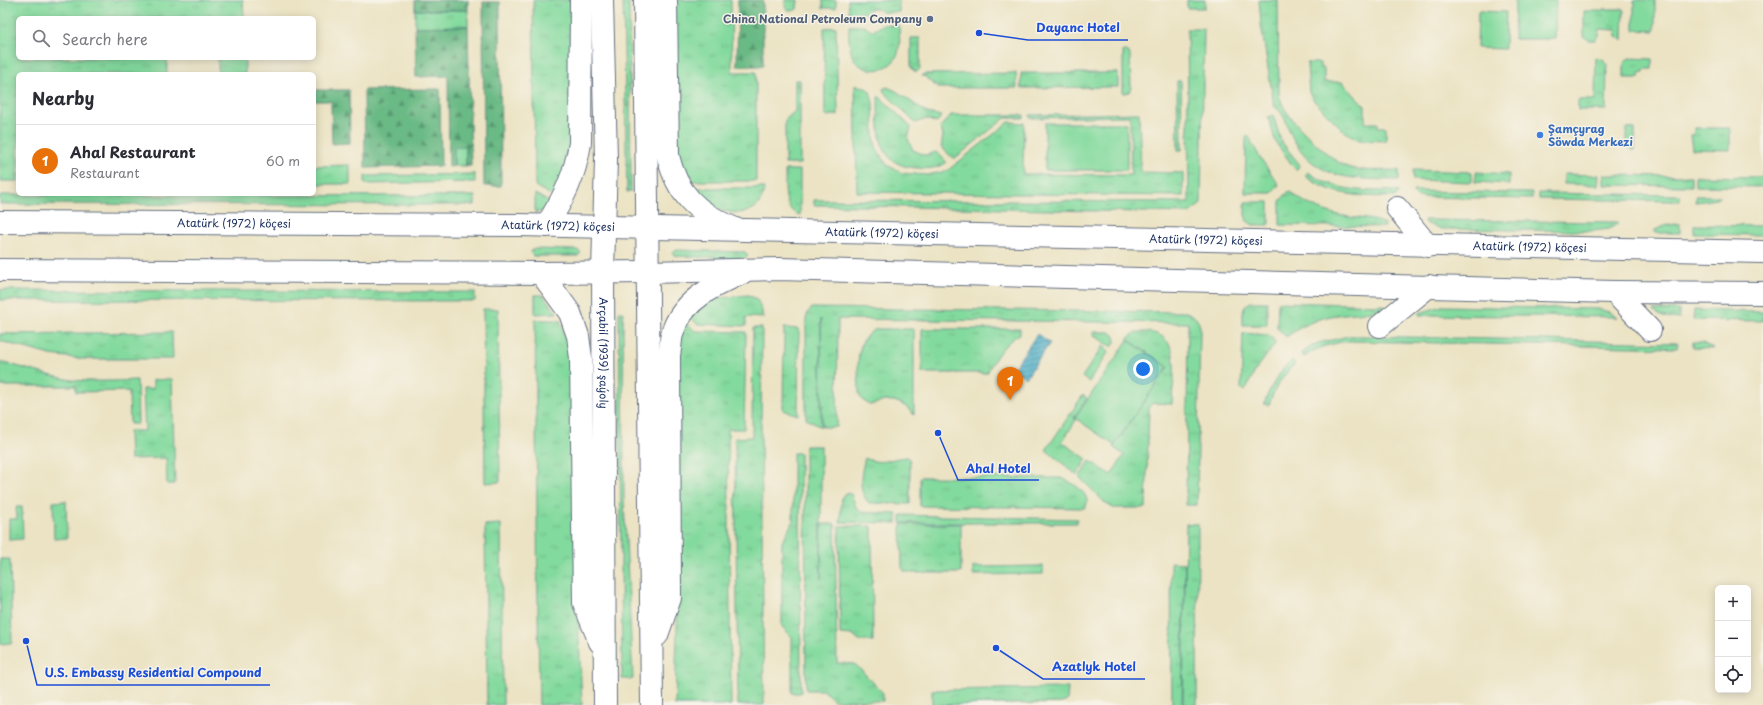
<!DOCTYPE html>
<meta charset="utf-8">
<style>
body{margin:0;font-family:"Playpen Sans",sans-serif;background:#f7f7f7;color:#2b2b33}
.controls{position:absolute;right:12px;bottom:12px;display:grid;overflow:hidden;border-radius:6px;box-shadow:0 2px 10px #0003}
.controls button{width:36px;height:36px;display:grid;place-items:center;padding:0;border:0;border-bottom:1px solid #e1e1e2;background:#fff;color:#2b2b33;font:20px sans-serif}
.you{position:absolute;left:1143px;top:369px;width:14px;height:14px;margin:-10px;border:3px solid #fff;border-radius:50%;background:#1a73e8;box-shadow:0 0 0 6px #1a73e833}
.badge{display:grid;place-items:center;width:26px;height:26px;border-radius:50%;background:#7c3aed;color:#fff;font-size:13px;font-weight:700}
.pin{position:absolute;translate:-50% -33px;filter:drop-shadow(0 1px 2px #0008)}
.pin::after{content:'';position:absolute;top:21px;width:14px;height:12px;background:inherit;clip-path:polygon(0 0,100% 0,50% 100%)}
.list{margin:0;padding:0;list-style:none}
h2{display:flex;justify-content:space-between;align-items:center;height:52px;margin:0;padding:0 16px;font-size:17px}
h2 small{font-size:13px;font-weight:400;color:#7c7c81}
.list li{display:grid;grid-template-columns:26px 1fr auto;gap:12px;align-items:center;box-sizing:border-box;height:72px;padding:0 16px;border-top:1px solid #e1e1e2}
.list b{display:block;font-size:15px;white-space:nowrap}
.list p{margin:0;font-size:13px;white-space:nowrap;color:#7c7c81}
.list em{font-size:13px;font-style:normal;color:#7c7c81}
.icon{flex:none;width:22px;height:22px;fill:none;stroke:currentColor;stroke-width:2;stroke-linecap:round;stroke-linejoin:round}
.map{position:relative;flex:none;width:1763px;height:705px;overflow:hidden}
.search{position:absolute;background:#fff;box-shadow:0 2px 10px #0003;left:16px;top:16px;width:300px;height:44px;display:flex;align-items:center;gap:10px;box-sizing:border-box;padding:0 14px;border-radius:6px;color:#7c7c81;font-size:15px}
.panel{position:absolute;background:#fff;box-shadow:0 2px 10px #0003;left:16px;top:72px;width:300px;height:124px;border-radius:6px}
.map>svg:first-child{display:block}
</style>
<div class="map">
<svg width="1763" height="705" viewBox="0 0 1763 705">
<defs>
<pattern id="grass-tufts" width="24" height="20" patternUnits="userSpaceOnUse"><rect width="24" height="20" fill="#83da9e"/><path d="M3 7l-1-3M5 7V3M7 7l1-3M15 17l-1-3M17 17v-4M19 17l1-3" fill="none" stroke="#71bb8a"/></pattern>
<pattern id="forest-firs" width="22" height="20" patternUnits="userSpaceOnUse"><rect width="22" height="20" fill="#6aba85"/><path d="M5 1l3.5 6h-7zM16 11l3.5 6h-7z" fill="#569870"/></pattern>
<pattern id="water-rules" width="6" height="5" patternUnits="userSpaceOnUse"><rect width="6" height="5" fill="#42a8c2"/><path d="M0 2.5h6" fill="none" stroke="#3689a1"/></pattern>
</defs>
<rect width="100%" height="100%" fill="#f7f3e8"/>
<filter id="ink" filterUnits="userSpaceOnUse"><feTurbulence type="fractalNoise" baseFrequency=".025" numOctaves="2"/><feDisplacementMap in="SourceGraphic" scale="8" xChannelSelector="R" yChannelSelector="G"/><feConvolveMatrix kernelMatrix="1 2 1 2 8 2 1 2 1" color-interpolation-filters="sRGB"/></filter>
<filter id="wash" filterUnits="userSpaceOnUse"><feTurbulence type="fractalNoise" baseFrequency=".012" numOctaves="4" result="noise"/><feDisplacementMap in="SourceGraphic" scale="16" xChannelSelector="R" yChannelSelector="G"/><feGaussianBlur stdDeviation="0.9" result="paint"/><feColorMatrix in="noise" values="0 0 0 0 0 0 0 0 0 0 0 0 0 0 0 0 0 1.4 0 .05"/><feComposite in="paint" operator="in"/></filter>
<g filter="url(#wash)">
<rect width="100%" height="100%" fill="#ebe3c3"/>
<path fill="url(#grass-tufts)" stroke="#4f847e" d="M0 0H243L244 18H18V58H167V74H18V181H0Z
M533 0H571V151L554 197 535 186Z
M623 0H629L631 192H627Z
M673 0H731L732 72H756V181H684L678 167Z
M785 0H798L797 9 793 11 786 9Z
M823 0H836V8H823Z
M848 0H899V12H882C876 7 870 7 864 13H849Z
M1187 0H1205V8H1187Z
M1259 0H1278L1279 95C1281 101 1283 106 1286 111 1296 126 1333 163 1350 168 1366 172 1384 170 1399 170V180C1358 179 1319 182 1295 142 1286 128 1288 116 1274 106L1261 24Z
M1603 9H1624L1623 40 1617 36 1616 30 1600 29 1599 35 1595 40H1589L1584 37V11H1602Z
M415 10H468V26L415 27Z
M882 25H899C899 34 901 45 898 53 892 72 865 76 854 59 848 49 849 37 849 26H864L869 29 873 31Z
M836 27 838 115 825 116 824 28Z
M1187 29H1204L1201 204 1189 213 814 205V200L1189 202Z
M911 38H920V69L916 72 912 69 911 66Z
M1123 51H1127L1130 55 1131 88 1129 92 1123 93Z
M1596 57 1603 59 1607 65 1606 110H1578V100H1595Z
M218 58H245V74H218Z
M1629 58 1652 59V69H1644V72L1639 73V78H1624V63Z
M1307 63H1320V68H1324V82H1342L1365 106V123H1378V127H1386V141L1359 140 1345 132 1315 102 1309 93Z
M1016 73 1017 88H938L924 76H922L924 74Z
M1021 73H1118V87L1021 88Z
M795 80H800V164H785V120L795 111Z
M1177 81H1181L1182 150H1178Z
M855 85 864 87 870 91 873 103 874 136 876 147 887 165 902 173 927 175 947 171 1009 122 1024 123 1023 174 1131 175 1130 116 1030 118V115L1139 113 1141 172 1183 173V196L857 192Z
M887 87 896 91 927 113 942 116 936 123 927 119 915 123 884 92 883 89Z
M878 97H880L911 127 908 139 913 150 925 155 936 152 945 160 946 163C937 169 926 169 916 168 874 165 879 128 878 97Z
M951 115H1024V118H1005L954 159 941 147 943 135 940 127Z
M1273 115 1281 141 1300 165 1296 170 1276 143 1268 117Z
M1627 128 1635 129V150H1632L1627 145Z
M1694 128H1730V150L1692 149 1690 135 1694 134Z
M1248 135 1259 156 1279 185 1272 193H1245L1246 138Z
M453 147H466V166H454Z
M350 165V184H314V166Z
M785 170H800V215C781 210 786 185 785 170Z
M1413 170 1472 172V182L1413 180Z
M1308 172C1329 187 1348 190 1374 191 1382 191 1391 190 1399 192L1395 197C1360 196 1334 197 1305 176Z
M1476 172 1509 174V184L1475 182Z
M475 174V182L365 184V176Z
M1564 174 1599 175 1598 185 1564 184Z
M1604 175 1691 176V186L1604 185Z
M1695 176 1763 177V187L1695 186Z
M689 188H764C762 220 728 216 708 204 701 201 695 193 689 188Z
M1289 191C1307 206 1326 213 1349 217 1362 219 1374 218 1385 225V227L1280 225V201Z
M1413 191 1532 193V199L1417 197 1414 194Z
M1539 193 1680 195V201L1539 199Z
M535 194 551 203 543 211 535 213Z
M0 195 475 196V205L0 204Z
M1696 196H1720L1716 199 1696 202Z
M1245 202H1269V225H1253L1247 221 1245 215Z
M1424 220 1618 222 1619 223 1609 229 1593 231 1442 229 1425 223Z
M1675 224H1680V233H1655V230L1664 226Z
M1694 225 1763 226V235L1694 234Z
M533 249 578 250 581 253 578 256H533L530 253Z
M675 250 745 252 748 255 744 259 675 256 672 253Z
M0 290 475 292V301L0 300Z
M535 295H543L557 313 535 314Z
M748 295 757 299 762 311 763 318 746 317V326L697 324 690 317 712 299Z
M1251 302H1267V325H1243C1243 315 1241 306 1251 302Z
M1278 302 1384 305V307C1370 314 1353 312 1338 315 1318 317 1302 326 1286 337L1277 327Z
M1442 306 1598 309 1609 312 1617 317 1419 315V313Z
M812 308 1186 312C1193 314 1199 320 1200 327L1197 505H1186L1188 323 838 319 837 427H822L821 319V427L806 419V319L808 312Z
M483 309H498L500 482 485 483Z
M1654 310H1679V319L1663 317 1654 312Z
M1694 310 1763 312V321L1693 320Z
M619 312H623L624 501 633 679H622Z
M535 320H560L572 356 577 591 582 705H539Z
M687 323 695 331 746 332 744 429H728L731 705H675L678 592 676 350Z
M753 328H762L761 429 764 705H738L735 438 752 437Z
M784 328 799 329 798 415 783 410Z
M877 329H914V415C908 407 897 399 886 401 881 401 876 404 870 405L862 400 859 394C859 373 852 338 877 329Z
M922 329H1020V334C1004 343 995 357 987 373H922Z
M172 332 173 359H83L50 355 0 341V334Z
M1093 332H1110L1115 336V342L1112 347 1093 335Z
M1140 332C1185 330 1173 374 1172 404L1153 403 1149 406 1146 508H1113L1106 504 1079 477 1090 461 1111 475 1124 455 1113 447 1168 367 1127 339 1135 333Z
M1243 333 1269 335 1276 343 1255 371 1246 389 1244 391 1241 389Z
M1349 336H1360L1678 343 1677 348 1349 341C1333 343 1318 347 1304 357L1301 353 1318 343Z
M1693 342 1703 343 1714 349 1693 348Z
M1103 346 1109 351 1089 382 1082 377Z
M1292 360 1295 364C1282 376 1274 389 1269 405L1264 404C1270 387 1278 373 1292 360Z
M0 362C24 367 47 376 72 380 93 382 115 381 137 380L138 424H130L129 391 76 392V386H0Z
M172 379 175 484H167L166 458 130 459 129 431H145L143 389H153V380Z
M1083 395 1087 398 1074 418 1076 420 1062 442 1087 459 1077 475 1046 450Z
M805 446H821V579V524H835L837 663 855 664 883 693V701L834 700 823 690H806Z
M793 453H800L801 693H792V637L782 627V542L793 521Z
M907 457 910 460V504L869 503C857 491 861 473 865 458 883 466 889 458 907 457Z
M920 477 1061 478C1071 481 1094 495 1085 508L920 506Z
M845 493 851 494 856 507 861 512 897 514V523L840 522 842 497Z
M66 501 67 538 54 539 53 502Z
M16 507H22L23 539 9 540V519H17Z
M901 515 1077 519V523H901Z
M501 524 503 705H487L485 525Z
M901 524H961V573H912L904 571 902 567Z
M1186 524H1198L1197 705H1183Z
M839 526H872L873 641H859L852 635 840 634Z
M1171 562 1185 563 1182 705H1172Z
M1043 566V574L973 575V567Z
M1068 688 1067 701 1062 703 932 705V690Z"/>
<path fill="url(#forest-firs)" stroke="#427472" d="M415 0H468V10H415Z
M738 0H763V66H737Z
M483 2H500L501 186H484Z
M468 26 471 166H466V147H454V166L449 167 448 76 416 77 415 27Z
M440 89 441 166 365 168 364 90Z
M314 90H349L350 143 332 144 331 101H314Z"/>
<path fill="#83da9e" stroke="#4f847e" d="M1515 0H1556L1555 39H1514Z
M1634 0H1655V31L1634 30Z
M1478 11 1506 12 1505 49 1477 48Z
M1045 123H1127V170H1045Z
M1128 340 1168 367 1114 445 1075 418Z
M0 559H10L12 643 0 644Z"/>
<path fill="url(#water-rules)" stroke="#2e6c90" d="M1037 334 1050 343 1026 378 1013 369Z"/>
</g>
<g filter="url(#ink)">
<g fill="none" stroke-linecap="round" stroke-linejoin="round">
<g stroke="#646e81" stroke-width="24">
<g id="major">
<path id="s1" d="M602 0 606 159 603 272 605 705"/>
<path d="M645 0 652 705"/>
<path d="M666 0 668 156C677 194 697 213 733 228"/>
<path d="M1397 208 1428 246"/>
<path id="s2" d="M0 222 518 225 1763 252"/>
<path d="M546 226C564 198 575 176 580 143L581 0"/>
<path d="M0 270 541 273 648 272 779 269 1614 292 1763 293"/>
<path d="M541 273 570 313 578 336 581 358 584 603 600 642"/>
<path d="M1614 292 1650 330"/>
<path d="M1380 326 1429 286"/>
<path d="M657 635 670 598 669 355C671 347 670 336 674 328 685 299 715 285 742 273"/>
</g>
</g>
<use href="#major" stroke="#fff" stroke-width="22"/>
</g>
</g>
<circle fill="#5c6f8a" stroke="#f7f3e8" stroke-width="1.5" cx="930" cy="19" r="4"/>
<circle fill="#3f7fe0" stroke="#f7f3e8" stroke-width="1.5" cx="1540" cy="135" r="4"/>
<g text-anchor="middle" stroke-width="3" stroke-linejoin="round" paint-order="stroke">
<g font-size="11" font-weight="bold" fill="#4e5e75" stroke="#f7f3e8" text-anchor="end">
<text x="922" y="23">China National Petroleum Company</text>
</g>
<g font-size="11" font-weight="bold" fill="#366cbe" stroke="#f7f3e8" text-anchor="start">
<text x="1548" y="133">Şamçyrag<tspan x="1548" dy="13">Söwda Merkezi</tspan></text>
</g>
<g font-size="11" fill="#1b2f5e" stroke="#f7f3e8">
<text dy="4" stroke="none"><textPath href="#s2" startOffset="234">Atatürk (1972) köçesi</textPath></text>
<text dy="4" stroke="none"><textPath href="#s2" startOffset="558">Atatürk (1972) köçesi</textPath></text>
<text dy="4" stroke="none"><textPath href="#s2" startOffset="882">Atatürk (1972) köçesi</textPath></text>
<text dy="4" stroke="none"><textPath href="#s2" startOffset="1206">Atatürk (1972) köçesi</textPath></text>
<text dy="4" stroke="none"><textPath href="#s2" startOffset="1530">Atatürk (1972) köçesi</textPath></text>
<text dy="4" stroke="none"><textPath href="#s1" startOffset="353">Arçabil (1939) şaýoly</textPath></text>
</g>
</g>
<path fill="none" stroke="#1d4ed8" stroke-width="1.5" d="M979 33L1028 40H1128M938 433L958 480H1039M996 648L1043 679H1145M26 641L37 685H270"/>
<g fill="#1d4ed8" stroke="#f7f3e8" stroke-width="1.5">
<circle cx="979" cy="33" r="4"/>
<circle cx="938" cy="433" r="4"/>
<circle cx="996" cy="648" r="4"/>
<circle cx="26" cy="641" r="4"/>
</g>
<g font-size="12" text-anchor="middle" font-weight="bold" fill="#1d4ed8" stroke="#f7f3e8" stroke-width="3" stroke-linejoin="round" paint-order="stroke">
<text x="1078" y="32">Dayanc Hotel</text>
<text x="998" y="473">Ahal Hotel</text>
<text x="1094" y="671">Azatlyk Hotel</text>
<text x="153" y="677">U.S. Embassy Residential Compound</text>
</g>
</svg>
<div class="controls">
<button>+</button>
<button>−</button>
<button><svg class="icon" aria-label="locate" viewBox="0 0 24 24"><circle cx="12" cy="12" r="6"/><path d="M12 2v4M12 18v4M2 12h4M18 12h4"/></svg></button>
</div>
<div class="you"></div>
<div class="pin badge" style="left:1010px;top:400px;background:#e8710a">1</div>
<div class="search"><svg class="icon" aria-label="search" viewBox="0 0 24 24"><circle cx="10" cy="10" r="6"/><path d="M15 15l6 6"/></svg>Search here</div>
<section class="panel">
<h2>Nearby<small></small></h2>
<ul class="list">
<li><span class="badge" style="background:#e8710a">1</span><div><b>Ahal Restaurant</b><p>Restaurant</p></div><em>60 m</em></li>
</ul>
</section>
</div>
